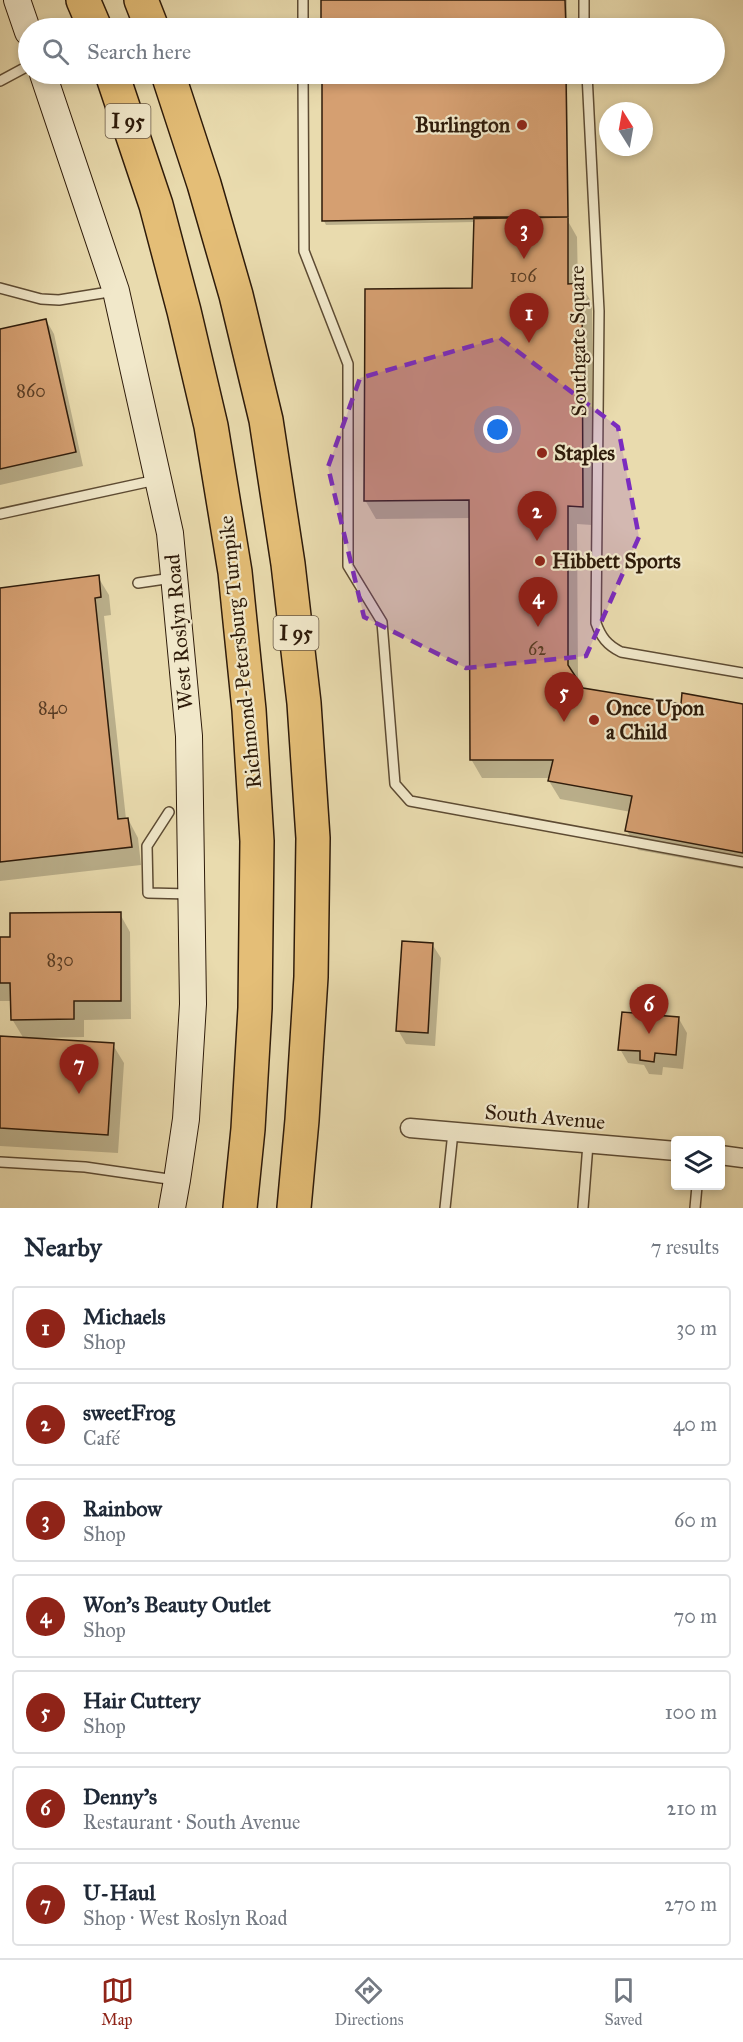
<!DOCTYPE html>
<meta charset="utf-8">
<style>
body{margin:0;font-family:"IM FELL Great Primer",serif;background:#f2f2f3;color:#1f2937}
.controls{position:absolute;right:18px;bottom:18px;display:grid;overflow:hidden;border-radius:6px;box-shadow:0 3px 9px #0003}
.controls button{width:54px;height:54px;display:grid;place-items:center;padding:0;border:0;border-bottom:2px solid #e0e1e3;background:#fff;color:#1f2937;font:30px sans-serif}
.compass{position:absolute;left:599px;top:102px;width:54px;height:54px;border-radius:50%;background:#fff;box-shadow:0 3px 9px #0003;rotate:349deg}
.you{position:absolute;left:498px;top:430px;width:21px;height:21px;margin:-15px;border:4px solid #fff;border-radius:50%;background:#1a73e8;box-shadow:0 0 0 9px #1a73e833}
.badge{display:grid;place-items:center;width:39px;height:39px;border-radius:50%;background:#8f2418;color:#fff;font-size:20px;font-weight:700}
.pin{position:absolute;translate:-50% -50px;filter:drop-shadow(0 2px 3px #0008)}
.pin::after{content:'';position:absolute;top:32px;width:21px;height:18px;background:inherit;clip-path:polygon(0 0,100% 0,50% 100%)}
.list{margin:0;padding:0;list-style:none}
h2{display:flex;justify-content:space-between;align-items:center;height:78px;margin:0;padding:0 24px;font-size:26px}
h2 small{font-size:20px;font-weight:400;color:#747a83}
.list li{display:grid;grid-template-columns:39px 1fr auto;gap:18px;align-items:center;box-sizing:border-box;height:84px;margin:0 12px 12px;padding:0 12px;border:2px solid #e0e1e3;border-radius:6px}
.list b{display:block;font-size:22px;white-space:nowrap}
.list p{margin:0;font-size:20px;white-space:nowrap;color:#747a83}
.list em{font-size:20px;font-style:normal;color:#747a83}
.icon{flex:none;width:33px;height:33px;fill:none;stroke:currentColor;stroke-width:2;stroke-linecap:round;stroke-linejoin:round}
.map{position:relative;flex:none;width:743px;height:1208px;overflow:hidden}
.search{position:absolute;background:#fff;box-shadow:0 3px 9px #0003;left:18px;right:18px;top:18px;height:66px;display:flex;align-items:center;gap:15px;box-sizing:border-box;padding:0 21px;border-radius:33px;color:#747a83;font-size:22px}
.sheet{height:750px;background:#fff}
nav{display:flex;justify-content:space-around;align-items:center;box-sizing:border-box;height:84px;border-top:2px solid #e0e1e3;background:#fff;font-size:16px;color:#747a83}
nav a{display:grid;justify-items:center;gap:3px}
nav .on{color:#8f2418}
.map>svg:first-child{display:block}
</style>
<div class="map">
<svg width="743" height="1208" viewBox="0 0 743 1208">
<rect width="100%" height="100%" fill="#e9dbae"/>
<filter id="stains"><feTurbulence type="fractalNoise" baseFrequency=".00333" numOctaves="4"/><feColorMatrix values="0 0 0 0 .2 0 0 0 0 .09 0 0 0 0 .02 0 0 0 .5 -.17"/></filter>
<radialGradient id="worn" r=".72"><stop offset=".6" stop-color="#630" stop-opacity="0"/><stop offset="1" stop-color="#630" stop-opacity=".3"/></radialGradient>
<path fill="#0003" d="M323 0H567V28H323Z
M323 74H567L569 223 577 237 578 285H581L592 303V525L577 524 578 682 582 689 682 706 743 705V869L638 850 627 831 631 812 560 799 549 781 550 778H482L471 759V518L376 519 365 500 474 290 475 222 326 225 324 221Z
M46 320 54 334 83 466 0 485V330Z
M98 577 109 595 111 615 104 616 126 819H128L138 838 141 865 0 881V589Z
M120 914 130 932 131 1019 84 1020V1037L40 1038V1040L113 1045 124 1063 118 1153 0 1146V1038L24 1039 12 1019V1001H0V939H11Z
M432 944 441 958 435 1046 406 1044 398 1030Z
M655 1006 661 1017 679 1019 687 1033 683 1069 663 1067 662 1075 649 1074 644 1065 628 1063 620 1049 635 1015Z"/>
<path fill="#d59f71" stroke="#2e1b0a" stroke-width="1.5" d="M321 0H565L566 28H321Z
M322 74H566L568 217 322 221Z
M474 217H568V284L582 283 583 507 568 506V665L583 688 681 704 682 693 743 704V853L625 831 632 796 548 781 553 760H470L469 500 364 501 365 289 472 288Z
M46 319 76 452 0 469V329Z
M99 575 101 597 95 598 118 819 128 818 132 847 0 862V588Z
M121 912V1001H74V1019L11 1020 10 983H0V937H10V913Z
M402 941 433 943 428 1033 396 1031Z
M635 1002 656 1004 655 1015 679 1017 676 1055 655 1053 654 1062 640 1060V1051L618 1050 622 1012 634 1013Z
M0 1036 114 1043 108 1135 0 1128Z"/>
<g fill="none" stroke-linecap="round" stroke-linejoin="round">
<g stroke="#5d4b33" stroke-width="12">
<path id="lane" d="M303 0V28
M584 0V28
M303 74 304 251 348 364V566L382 622 395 784 410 801 743 862
M587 74 599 311 596 623C601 637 607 645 621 652L743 673
M0 81 28 66
M0 288 41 299 59 300 115 291
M0 514 156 480
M138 583 172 578
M169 812 147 846 148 893 190 894
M0 1162 85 1167 175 1180
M445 1208 453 1132
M583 1208 588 1144
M695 1208 697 1186"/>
</g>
<g stroke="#5d4b33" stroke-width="21">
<path id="street" d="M410 1128 676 1151
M720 1155 743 1158"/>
</g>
<g stroke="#2e1b0a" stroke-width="28">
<path id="secondary" d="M17 0 28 32
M43 74 116 291 170 533 189 736 193 1004 186 1119 177 1180 172 1208"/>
</g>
<g stroke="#2e1b0a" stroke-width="36">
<path id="highway" d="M83 0 95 28
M141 0 152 28
M112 74 156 205 184 311 211 426 235 572 249 710 257 841 255 1008 248 1129 240 1208
M168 74 204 184 236 295 266 420 288 564 304 703 313 838 311 977 302 1120 294 1208"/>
</g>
<use href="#lane" stroke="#f1e8ca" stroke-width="9"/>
<use href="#street" stroke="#f1e8ca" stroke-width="18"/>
<use href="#secondary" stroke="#f1e8ca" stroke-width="26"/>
<use href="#highway" stroke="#e4be77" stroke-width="33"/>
</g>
<path fill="#7b2cbf" fill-opacity="0.2" stroke="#7b2cbf" stroke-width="4.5" stroke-dasharray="12 8" stroke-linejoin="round" d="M500 338 618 427 639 537 586 656 466 668 364 617 328 467 360 378Z"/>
<g fill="#8f2418" stroke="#f1e8ca" stroke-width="2">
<circle cx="522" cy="125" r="6"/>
<circle cx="542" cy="453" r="6"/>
<circle cx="540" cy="561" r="6"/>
<circle cx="594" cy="720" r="6"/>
</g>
<g text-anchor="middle" stroke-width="4.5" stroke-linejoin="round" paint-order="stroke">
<g font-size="18" fill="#583c24">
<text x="523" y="282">106</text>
<text x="31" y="397">860</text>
<text x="537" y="655">62</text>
<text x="53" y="714">840</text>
<text x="60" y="966">830</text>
</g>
<g fill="#f1e8ca" stroke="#685844" stroke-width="1.5">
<rect x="105.5" y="104" width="45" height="34" rx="4.5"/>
<rect x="273.5" y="616" width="45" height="34" rx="4.5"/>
</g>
<g font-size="20" font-weight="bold" fill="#2e1b0a">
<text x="128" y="128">I 95</text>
<text x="296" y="640">I 95</text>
</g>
<g font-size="21" font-weight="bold" fill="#2e1b0a" stroke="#f1e8ca" text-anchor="start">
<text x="510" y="132" text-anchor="end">Burlington</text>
<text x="554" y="460">Staples</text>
<text x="552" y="568">Hibbett Sports</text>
<text x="606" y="715">Once Upon<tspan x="606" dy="24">a Child</tspan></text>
</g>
<g font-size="21" fill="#2e1b0a" stroke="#f1e8ca">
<text transform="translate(578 341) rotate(-91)" y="7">Southgate Square</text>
<text transform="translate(179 632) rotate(-95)" y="7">West Roslyn Road</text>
<text transform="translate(240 652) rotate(-96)" y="7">Richmond-Petersburg Turnpike</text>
<text transform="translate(545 1117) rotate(5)" y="7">South Avenue</text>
</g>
</g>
<rect width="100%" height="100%" filter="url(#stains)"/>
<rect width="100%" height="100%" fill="url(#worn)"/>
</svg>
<div class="controls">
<button><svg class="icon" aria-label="layers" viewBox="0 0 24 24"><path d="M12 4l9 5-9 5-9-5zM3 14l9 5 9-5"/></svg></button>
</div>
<svg class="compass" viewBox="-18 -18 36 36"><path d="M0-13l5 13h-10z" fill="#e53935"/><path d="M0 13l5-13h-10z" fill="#747a83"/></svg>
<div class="you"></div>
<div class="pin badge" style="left:529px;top:343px">1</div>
<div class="pin badge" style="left:537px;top:541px">2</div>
<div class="pin badge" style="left:524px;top:259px">3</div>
<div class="pin badge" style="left:538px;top:627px">4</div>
<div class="pin badge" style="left:564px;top:722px">5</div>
<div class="pin badge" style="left:649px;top:1034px">6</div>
<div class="pin badge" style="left:79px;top:1094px">7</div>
<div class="search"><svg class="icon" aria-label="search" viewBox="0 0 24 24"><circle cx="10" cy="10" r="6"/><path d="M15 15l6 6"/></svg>Search here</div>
</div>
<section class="sheet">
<h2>Nearby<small>7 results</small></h2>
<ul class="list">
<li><span class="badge">1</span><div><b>Michaels</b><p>Shop</p></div><em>30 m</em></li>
<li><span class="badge">2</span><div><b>sweetFrog</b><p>Café</p></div><em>40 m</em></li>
<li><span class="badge">3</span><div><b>Rainbow</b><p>Shop</p></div><em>60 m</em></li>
<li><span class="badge">4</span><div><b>Won’s Beauty Outlet</b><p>Shop</p></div><em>70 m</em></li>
<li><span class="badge">5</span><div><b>Hair Cuttery</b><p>Shop</p></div><em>100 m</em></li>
<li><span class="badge">6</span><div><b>Denny's</b><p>Restaurant · South Avenue</p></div><em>210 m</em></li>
<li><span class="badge">7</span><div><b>U-Haul</b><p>Shop · West Roslyn Road</p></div><em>270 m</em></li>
</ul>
</section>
<nav>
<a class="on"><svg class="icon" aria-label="map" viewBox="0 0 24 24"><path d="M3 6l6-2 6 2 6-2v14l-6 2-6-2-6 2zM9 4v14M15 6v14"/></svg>Map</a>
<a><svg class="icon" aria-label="directions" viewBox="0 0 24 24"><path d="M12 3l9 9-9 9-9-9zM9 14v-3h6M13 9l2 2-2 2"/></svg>Directions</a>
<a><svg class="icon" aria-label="saved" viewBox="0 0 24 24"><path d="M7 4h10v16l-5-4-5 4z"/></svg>Saved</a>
</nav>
